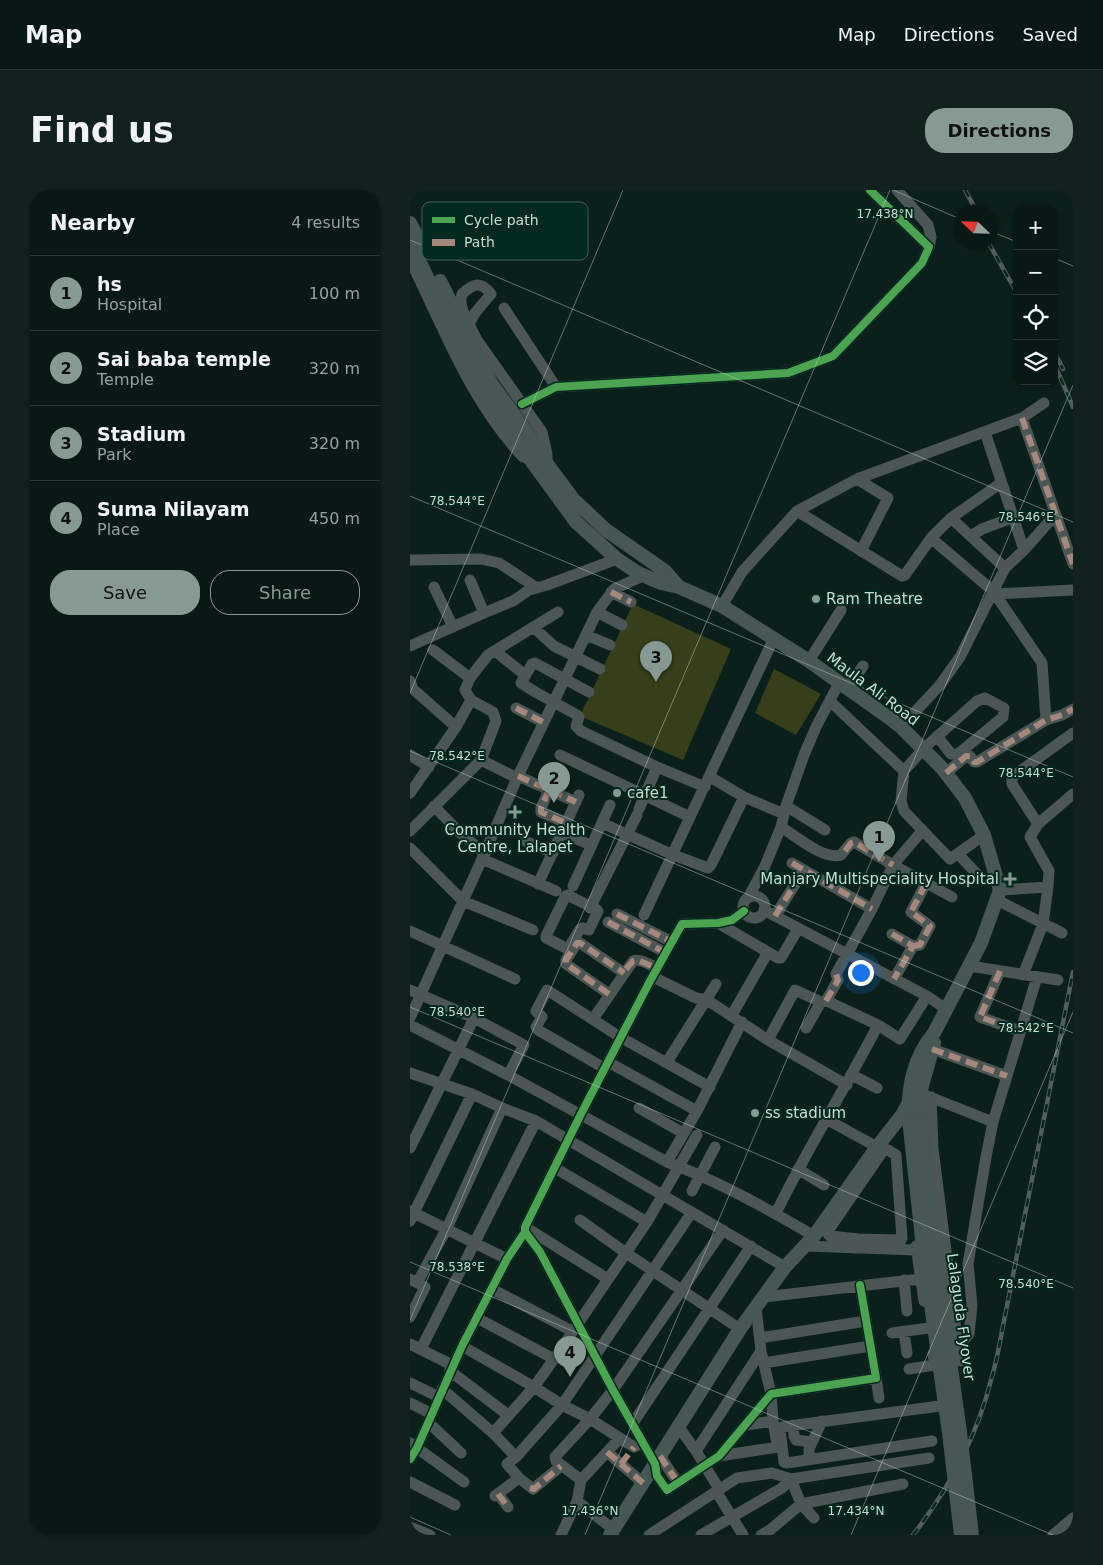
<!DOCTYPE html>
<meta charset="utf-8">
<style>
body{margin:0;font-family:"DejaVu Sans",sans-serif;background:#11211d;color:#f1f3f6}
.controls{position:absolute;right:15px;top:15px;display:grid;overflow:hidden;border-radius:10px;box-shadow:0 1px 4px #0004}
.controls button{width:45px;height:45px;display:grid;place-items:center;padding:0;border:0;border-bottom:1px solid #293734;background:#081814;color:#f1f3f6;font:25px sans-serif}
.compass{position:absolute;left:543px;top:15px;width:45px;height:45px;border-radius:50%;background:#081814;box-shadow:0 1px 4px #0004;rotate:293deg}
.you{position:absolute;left:450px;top:782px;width:18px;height:18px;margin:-12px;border:4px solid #fff;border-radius:50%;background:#1a73e8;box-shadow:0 0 0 8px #1a73e833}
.badge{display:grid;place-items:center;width:32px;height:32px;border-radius:50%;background:#869a93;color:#111;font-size:16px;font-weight:700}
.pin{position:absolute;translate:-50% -41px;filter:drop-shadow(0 1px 2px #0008)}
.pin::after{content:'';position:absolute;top:26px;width:18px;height:15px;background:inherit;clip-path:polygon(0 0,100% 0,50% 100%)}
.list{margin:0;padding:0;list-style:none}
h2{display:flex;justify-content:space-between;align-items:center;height:65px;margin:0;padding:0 20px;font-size:21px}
h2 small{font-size:16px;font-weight:400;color:#98a0a0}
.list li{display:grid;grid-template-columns:32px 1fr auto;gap:15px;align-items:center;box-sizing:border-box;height:75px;padding:0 20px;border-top:1px solid #293734}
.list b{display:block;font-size:19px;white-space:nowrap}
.list p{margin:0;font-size:16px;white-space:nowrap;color:#98a0a0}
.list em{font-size:16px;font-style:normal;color:#98a0a0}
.actions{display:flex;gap:10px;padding:15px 20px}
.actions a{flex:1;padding:11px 0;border:1px solid #869a93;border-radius:20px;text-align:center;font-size:18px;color:#869a93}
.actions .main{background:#869a93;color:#111}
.icon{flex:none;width:28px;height:28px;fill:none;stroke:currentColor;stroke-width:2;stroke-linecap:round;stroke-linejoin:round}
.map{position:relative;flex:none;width:663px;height:1345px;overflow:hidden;border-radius:20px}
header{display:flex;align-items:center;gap:30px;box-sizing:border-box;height:70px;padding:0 25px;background:#081814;border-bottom:1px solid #293734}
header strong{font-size:24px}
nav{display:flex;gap:28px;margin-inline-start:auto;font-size:18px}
.intro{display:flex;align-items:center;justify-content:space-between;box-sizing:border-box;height:120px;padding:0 30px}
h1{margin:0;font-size:35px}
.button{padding:12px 22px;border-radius:20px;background:#869a93;color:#111;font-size:18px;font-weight:700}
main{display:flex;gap:30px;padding:0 30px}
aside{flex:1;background:#081814;border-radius:20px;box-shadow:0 1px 4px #0004}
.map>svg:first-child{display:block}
</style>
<header>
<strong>Map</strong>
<nav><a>Map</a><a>Directions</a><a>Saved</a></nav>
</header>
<div class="intro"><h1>Find us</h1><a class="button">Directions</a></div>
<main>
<aside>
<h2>Nearby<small>4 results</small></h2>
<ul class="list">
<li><span class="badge">1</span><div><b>hs</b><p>Hospital</p></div><em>100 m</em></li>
<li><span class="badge">2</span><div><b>Sai baba temple</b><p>Temple</p></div><em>320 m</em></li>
<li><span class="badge">3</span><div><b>Stadium</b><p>Park</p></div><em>320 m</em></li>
<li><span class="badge">4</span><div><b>Suma Nilayam</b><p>Place</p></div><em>450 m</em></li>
</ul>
<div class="actions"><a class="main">Save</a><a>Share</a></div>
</aside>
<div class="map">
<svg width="663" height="1345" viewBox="0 0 663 1345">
<rect width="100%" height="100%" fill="#0b201a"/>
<path fill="#363f1a" d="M223 414 321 459 273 570 170 526Z
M364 479 411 504 386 545 345 523Z"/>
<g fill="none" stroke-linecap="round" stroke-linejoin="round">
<path stroke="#4c5655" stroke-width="11" d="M487 0 518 35 521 47 519 57
M0 70C34 138 60 211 113 267
M94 118 146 197
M59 134 65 123 81 104C71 91 64 93 52 104 47 118 61 137 67 150L132 242 137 264V272
M112 214 146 197 378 183 423 166 512 73 519 57 460 0
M612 228 663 374
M575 242 614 360
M447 289 478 308 451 361
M387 321 492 386 495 385 521 348 541 328 591 293
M541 328 595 378
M561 346 572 339 604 327
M521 348 583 401 632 473 636 530
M0 370 71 369 89 373 127 398
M60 390 74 423
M24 397 43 437
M201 402 221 412
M585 404 663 400
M312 416 332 382 387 321 447 289 612 228 634 213
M187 422 212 435
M123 437 144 456 190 479
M176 445 200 455
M0 456 74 423 103 411 119 400 137 395 207 369
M23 460 60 488
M85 461 115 485
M399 471 431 420
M0 491 3 499 46 537
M437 499 453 476
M179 502 125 473 122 474 111 493 127 503 167 525 169 527 166 536 171 541 247 577 295 597
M421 512 494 581
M106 518 133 532
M491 537 530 495 550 467 595 378 614 360 645 325
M527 546 541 564H548L593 527 594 518 575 508 567 511 513 559 494 581 491 611 494 621 540 669 574 645
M0 565 19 577
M150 565 280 627
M71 570 107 588
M536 583 556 566H560L564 572H567L636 530 652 525 663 519
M108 586 166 612
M300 587 334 607 374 624
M139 600 131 618V622L156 633
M0 603 46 537 61 510 55 500 60 488 78 465 148 422
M24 616 48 641 75 664
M376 616 415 640
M229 619 247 577
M192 633 261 664 298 678 301 675 334 607
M628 634 602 594V587L663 543
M371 637C386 646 413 670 431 665L441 653 444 652 483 675 542 707
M0 641 71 570 86 531 83 522 61 510
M152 643 181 655
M115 651 143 663
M0 658 53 711 123 740
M548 664 569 686
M72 669 146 701
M382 673 462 719
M128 694 169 605
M163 696 200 615
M590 700 638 697
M157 705 186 719 188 721 179 740 173 738 170 739 158 759 136 748V746L155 707Z
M333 717a11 11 0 1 1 22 0a11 11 0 1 1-22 0Z
M338 708 355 676 371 637 376 616 394 565 406 537 429 493
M587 710 652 743
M180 718 227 625
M354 720 517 806 536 819
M207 724 262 752
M234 725 364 448
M365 726 394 680
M198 732 256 763
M308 733 368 768H371L388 739
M0 741 105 789
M482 744 503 756 484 789
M503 756 510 755 520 736 501 722 516 693
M560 776 648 790
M590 781 570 827 610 841
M613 785 633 734 638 697 639 681 620 647 628 634 663 604
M243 787 286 808 297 810 358 850 437 895
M0 800 64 828 114 855 98 885
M199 804 156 774V770L167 753H170L214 783
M416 811 428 790 426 784 462 719 483 675 512 641
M322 825 358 762
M0 828 72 669 108 586 187 422 204 399 233 386
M183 829 223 771C230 768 240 775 247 778
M0 835 98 885 257 972C308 991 357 1018 404 1046
M396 838 411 812
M358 850 385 800 411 812 417 811 468 835 490 849 517 806
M522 859 597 886
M198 872 287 921
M257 872 306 794
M194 878 128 840 126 837 132 827 126 821 137 800 210 847 300 897
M0 883 62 904 92 918 126 931 375 1077
M442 885 467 898
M515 905 583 932
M521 907 523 959 550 1171
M229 918 273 943
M416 929 467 957
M0 958 64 828
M257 972 287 921 332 832
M145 978 237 1032
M388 979 414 995
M282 1001 305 957
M0 1021 97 1069
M366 1023C397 959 435 899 468 835
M170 1030 216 1063 330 1139
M0 1031 62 904
M115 1037 198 1089
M115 1042 130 1062 203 1200 245 1274 247 1286 257 1300 309 1266 361 1204 466 1188 450 1095
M395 1056 507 1060
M506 1056 514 1111
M445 1058 448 1049 491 1050 492 1048 486 965 478 960 473 961 418 1041V1044L420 1046 448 1049
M0 1089 15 1097 0 1127
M494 1090 497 1121
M7 1093 37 1038 92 918
M82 1099 162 1141
M354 1107 510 1089
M346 1117 351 1161 361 1204 363 1231 366 1249
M67 1128 144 1169
M494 1142 497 1163
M482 1143 519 1138
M350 1148 456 1131
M0 1154 40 1174V1181L98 1225
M531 1155 548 1151 556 1148 559 1144 562 1115 558 1074 576 967 583 932 627 787
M52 1156 124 1197 152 1215 180 1229 224 1257 233 1253
M11 1159 126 931
M354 1173 460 1156
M499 1179 525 1175 523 1164
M466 1188 469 1208
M0 1193 29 1207
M32 1199 83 1243 106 1267
M0 1213 22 1224
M19 1233 51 1263
M223 1233 341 1056
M336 1235 363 1231
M383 1235 384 1246 386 1250 402 1252
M268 1236 286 1261 309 1299
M83 1243 124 1197 144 1169 237 1032 287 945
M522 1251 377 1273 374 1272 370 1239 372 1237 530 1216
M0 1253 54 1292
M286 1261 351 1161
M197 1262 233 1293
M250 1266 268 1293
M309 1266 368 1257
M0 1269 7 1258 52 1156 97 1069 115 1042V1037L171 924 240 791 272 734 308 733 322 730 334 721
M399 1269V1259L412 1231
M151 1276 123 1299 109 1288 97 1274 106 1267 152 1215 282 1022
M171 1290 146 1271 145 1267 180 1229 203 1200 313 1040
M0 1292 45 1315
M306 1301 333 1345
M88 1304 98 1317
M85 1306 109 1288
M167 1311 203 1339
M0 1337 20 1345
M151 1345 167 1311 171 1290 210 1248
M239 1345 327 1288 362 1283 381 1289 519 1268
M291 1345 372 1298 381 1289 391 1314 493 1294
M351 1345 360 1340 391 1314 404 1328
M643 1345 663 1328
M656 1345 663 1339"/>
<path stroke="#475754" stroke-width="14" d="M0 33 13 59
M0 51 66 192 93 232 166 332 207 369 228 383 251 393 269 397 312 416 399 471 478 527 491 537 532 578 555 608 574 645 590 700 571 753 524 843C504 866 497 899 499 929
M30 91 81 193 126 255 137 274 163 309 196 340 255 381 269 397
M510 920V903L524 853
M200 1345 330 1139 375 1077 404 1046 467 957 492 925 498 914 510 912"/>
<g stroke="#525e5b" stroke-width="4.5">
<path id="rail" d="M555 0 567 22
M578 52 607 103
M644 161 653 179
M644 173 663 217
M503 1345C538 1300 567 1246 581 1190 586 1174 589 1158 592 1141L663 782"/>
</g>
<use href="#rail" stroke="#02291e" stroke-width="2.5" stroke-dasharray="8" stroke-linecap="butt"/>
<path stroke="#475754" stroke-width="14" d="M511 928 524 1057 550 1242 562 1345
M499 929 513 1058 539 1243 551 1345"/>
<path stroke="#a5887d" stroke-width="6" stroke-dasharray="12 6" stroke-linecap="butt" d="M612 228 663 374
M201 402 221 412
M106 518 133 532
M536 583 556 566H560L564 572H567L636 530 652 525 663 519
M108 586 166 612
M139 600 131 618V622L156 633
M435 661 441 653 444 652 483 675
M382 673 462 719
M207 724 262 752
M365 726 394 680
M198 732 256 763
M482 744 503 756 484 789
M503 756 510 755 520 736 501 722 516 693
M216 779 223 771 227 770 247 778
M590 781 570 827 610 841
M199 804 156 774V770L167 753H170L214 783
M416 811 428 790 426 784
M522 859 597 886
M197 1262 233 1293
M250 1266 268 1293
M211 1274 224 1257
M120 1298 124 1299 151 1276
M88 1304 98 1317"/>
<g stroke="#02291e" stroke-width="11">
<path id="cycleway" d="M112 214 146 197 378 183 423 166 512 73 519 57 460 0
M115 1042 130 1062 203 1200 245 1274 247 1286 257 1300 309 1266 361 1204 466 1188 450 1095
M0 1269 7 1258 52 1156 97 1069 115 1042V1037L171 924 240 791 272 734 308 733 322 730 334 721"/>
</g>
<use href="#cycleway" stroke="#4ca352" stroke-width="8"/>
</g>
<path fill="none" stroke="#c8dcd4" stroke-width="1" stroke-opacity="0.45" d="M483 0 550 29M580 41 607 52M0 50 663 332M644 68 663 76M0 306 663 587M0 503 213 0M0 561 663 843M0 817 663 1098M0 1072 643 1345M0 1130 480 0M0 1327 41 1345M175 1345 663 195M441 1345 663 822"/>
<g fill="#869a93" stroke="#02291e" stroke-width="2">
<circle cx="406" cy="409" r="5"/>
<circle cx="207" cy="603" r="5"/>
<path d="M102.5 614.5h5v5h5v5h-5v5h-5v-5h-5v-5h5z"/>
<path d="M597.5 681.5h5v5h5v5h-5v5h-5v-5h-5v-5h5z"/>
<circle cx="345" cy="923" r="5"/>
</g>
<g text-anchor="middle" stroke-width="4" stroke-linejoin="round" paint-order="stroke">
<g font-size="15" fill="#c8dcd4" stroke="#02291e" text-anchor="start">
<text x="416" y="414">Ram Theatre</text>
<text x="217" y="608">cafe1</text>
<text x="105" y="645" text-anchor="middle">Community Health<tspan x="105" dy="17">Centre, Lalapet</tspan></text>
<text x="589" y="694" text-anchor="end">Manjary Multispeciality Hospital</text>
<text x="355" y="928">ss stadium</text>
</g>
<g font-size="15" fill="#c8dcd4" stroke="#02291e">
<text transform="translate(463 499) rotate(37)" y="5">Maula Ali Road</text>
<text transform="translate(551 1127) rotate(82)" y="5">Lalaguda Flyover</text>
</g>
</g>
<rect x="12" y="12" width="166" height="58" rx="8" fill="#02291e" stroke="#3d5f55" stroke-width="1"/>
<rect x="22" y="27" width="23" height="6" fill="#4ca352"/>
<rect x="22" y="49" width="23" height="7" fill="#a5887d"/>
<g font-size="14" fill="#c8dcd4">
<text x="54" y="35">Cycle path</text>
<text x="54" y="57">Path</text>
</g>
<g font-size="12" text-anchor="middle" fill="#c8dcd4" stroke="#02291e" stroke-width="4" stroke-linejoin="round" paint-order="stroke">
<text x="475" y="28">17.438°N</text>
<text x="47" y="315">78.544°E</text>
<text x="616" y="331">78.546°E</text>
<text x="47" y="570">78.542°E</text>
<text x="616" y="587">78.544°E</text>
<text x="47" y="826">78.540°E</text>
<text x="616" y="842">78.542°E</text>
<text x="47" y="1081">78.538°E</text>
<text x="616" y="1098">78.540°E</text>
<text x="180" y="1325">17.436°N</text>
<text x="446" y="1325">17.434°N</text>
</g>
</svg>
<div class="controls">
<button>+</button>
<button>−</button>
<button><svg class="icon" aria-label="locate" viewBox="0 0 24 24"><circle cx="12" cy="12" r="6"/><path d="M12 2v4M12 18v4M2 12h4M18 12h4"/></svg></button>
<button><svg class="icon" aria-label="layers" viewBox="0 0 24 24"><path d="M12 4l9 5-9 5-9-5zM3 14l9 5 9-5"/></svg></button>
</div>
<svg class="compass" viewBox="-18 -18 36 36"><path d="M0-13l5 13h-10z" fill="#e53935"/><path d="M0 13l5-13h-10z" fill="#98a0a0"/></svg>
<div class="you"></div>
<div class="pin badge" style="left:469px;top:672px">1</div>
<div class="pin badge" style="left:144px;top:613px">2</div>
<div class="pin badge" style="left:246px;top:492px">3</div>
<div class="pin badge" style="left:160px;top:1187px">4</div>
</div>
</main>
